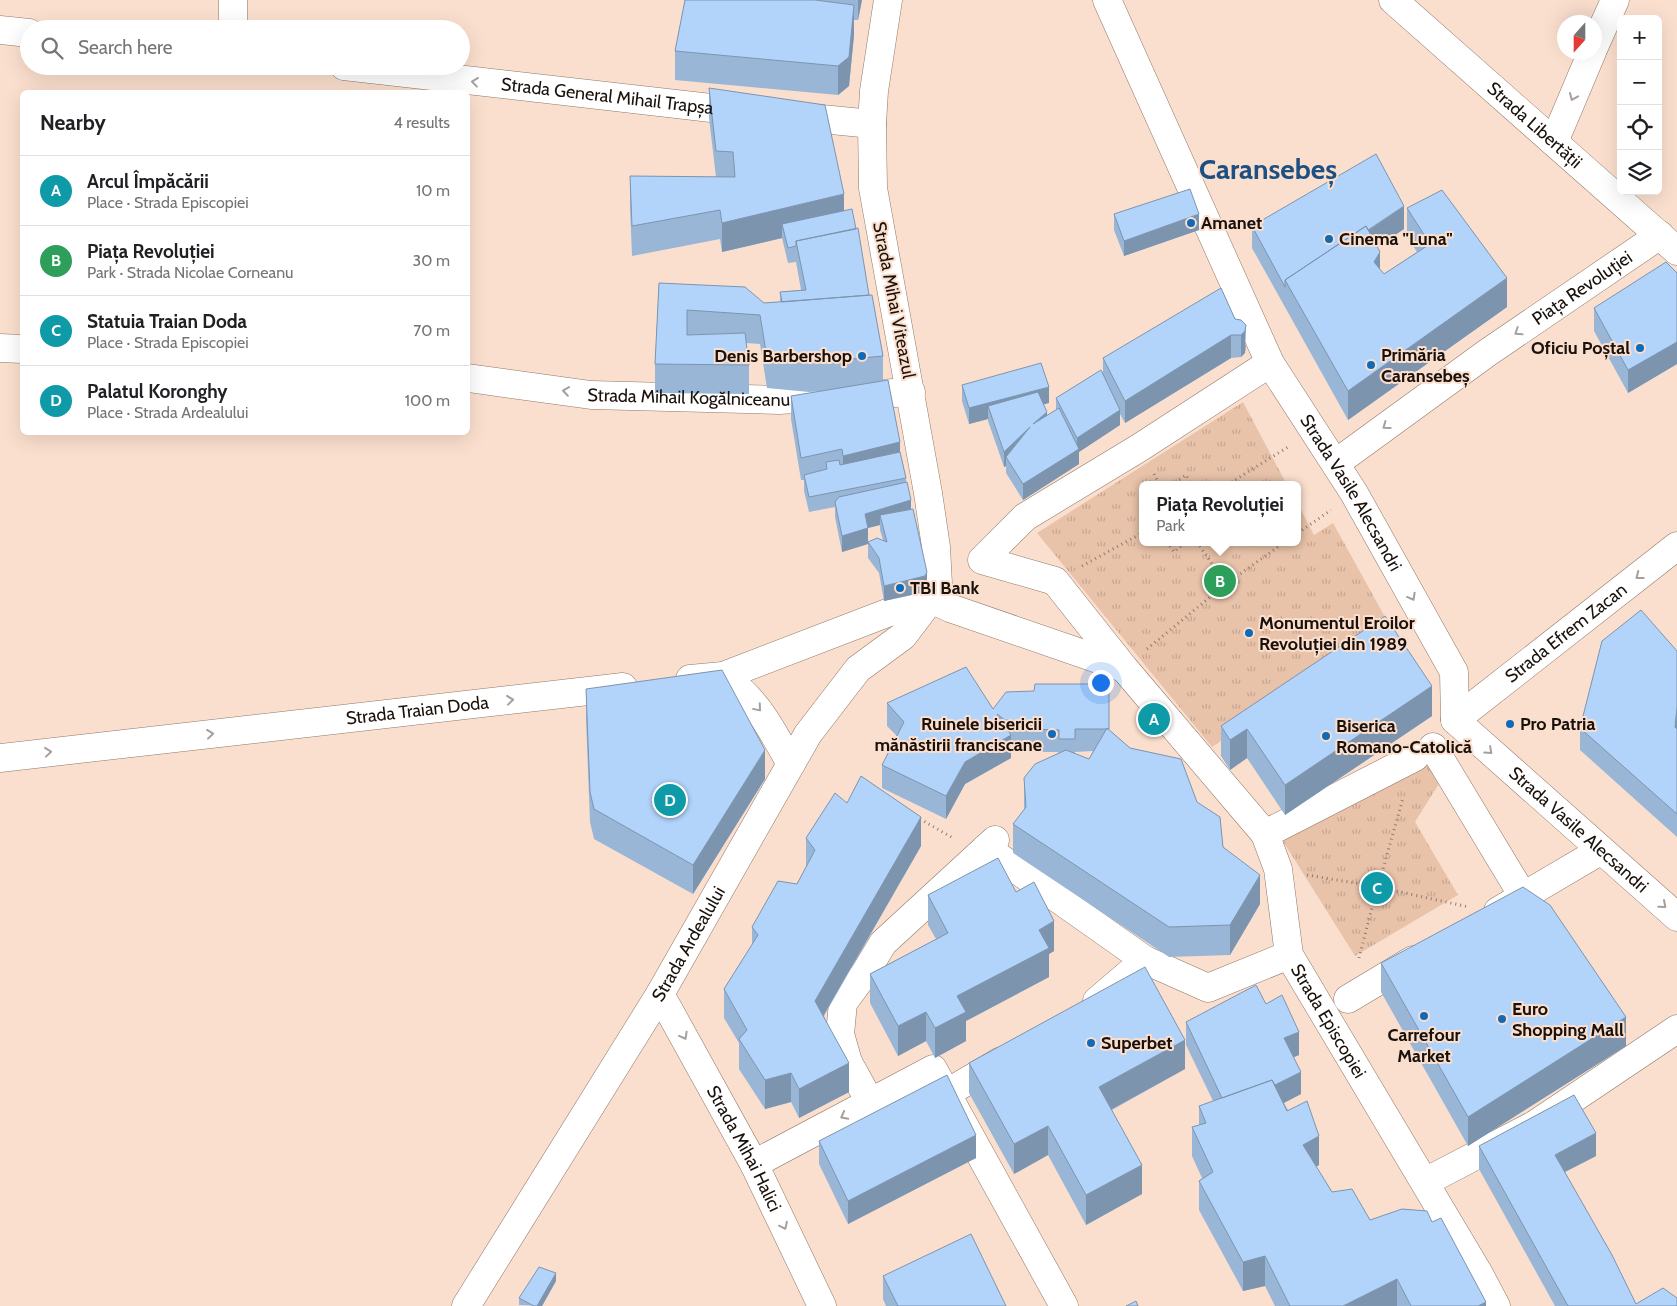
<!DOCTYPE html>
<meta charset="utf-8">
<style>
body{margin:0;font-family:Cabin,sans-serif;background:#f6f6f6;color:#202124}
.controls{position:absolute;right:15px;top:15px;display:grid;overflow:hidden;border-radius:8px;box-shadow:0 5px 20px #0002}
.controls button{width:45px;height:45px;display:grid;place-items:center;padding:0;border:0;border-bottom:1px solid #e0e0e0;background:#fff;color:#202124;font:25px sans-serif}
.compass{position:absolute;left:1557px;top:15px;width:45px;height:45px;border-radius:50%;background:#fff;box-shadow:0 5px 20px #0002;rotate:201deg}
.you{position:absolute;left:1100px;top:682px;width:18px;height:18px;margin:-12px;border:4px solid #fff;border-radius:50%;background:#1a73e8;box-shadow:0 0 0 8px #1a73e833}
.badge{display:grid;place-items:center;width:32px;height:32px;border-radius:50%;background:#1a73e8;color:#fff;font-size:16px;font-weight:700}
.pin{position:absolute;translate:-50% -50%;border:2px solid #fff;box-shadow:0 1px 5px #0006}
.popup{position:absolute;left:1139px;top:481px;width:162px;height:65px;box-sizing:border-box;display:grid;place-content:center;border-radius:8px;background:#fff;filter:drop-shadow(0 1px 4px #0005);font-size:16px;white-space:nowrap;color:#757577}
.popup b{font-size:19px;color:#202124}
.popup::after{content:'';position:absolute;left:50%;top:100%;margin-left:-10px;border:10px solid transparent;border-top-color:#fff}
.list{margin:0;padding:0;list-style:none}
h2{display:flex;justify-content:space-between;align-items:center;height:65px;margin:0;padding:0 20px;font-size:21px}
h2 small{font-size:16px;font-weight:400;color:#757577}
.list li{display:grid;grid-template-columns:32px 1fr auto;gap:15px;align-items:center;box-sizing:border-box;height:70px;padding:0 20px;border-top:1px solid #e0e0e0}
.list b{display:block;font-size:19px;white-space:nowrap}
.list p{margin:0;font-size:16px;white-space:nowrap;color:#757577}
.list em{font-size:16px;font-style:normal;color:#757577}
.icon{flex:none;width:28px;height:28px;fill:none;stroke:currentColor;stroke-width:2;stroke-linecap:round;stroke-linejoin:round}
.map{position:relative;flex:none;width:1677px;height:1306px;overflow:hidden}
.search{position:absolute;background:#fff;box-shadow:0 5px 20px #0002;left:20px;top:20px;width:450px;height:55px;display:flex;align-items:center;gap:12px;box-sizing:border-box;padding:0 18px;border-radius:28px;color:#757577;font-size:19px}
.panel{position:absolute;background:#fff;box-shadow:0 5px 20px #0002;left:20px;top:90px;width:450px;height:345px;border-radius:8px}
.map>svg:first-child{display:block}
</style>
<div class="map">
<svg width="1677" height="1306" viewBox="0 0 1677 1306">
<defs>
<pattern id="park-tufts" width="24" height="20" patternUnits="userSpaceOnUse" patternTransform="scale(1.25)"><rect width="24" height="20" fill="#e8c2a9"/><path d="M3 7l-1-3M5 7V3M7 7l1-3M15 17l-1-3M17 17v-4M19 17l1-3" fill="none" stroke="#c6a690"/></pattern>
</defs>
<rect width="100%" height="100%" fill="#fbdfce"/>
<path fill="url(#park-tufts)" d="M1243 402 1287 485H1142V542H1298V504L1314 535 1333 523 1390 626 1212 747 1037 533Z
M1426 758 1440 782 1415 822 1458 895 1355 956 1281 838Z"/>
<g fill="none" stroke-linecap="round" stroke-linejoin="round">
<g stroke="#907767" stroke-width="29">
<g id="minor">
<path id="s1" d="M1107 0 1270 363 1354 493 1454 672 1455 720 1677 917"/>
<path d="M233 29V0"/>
<path d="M0 30 29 33"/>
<path d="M1594 47 1615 0"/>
<path id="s2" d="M344 66 746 112"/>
<path d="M791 116 872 124"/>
<path d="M1554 142 1592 52"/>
<path d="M0 348 22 349"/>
<path id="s3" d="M1270 363 1139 448 1025 517 982 560 1055 581 1124 668 1265 834 1278 869 1289 955 1479 1274 1496 1306"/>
<path id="s4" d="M468 378 591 395 779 400 911 392"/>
<path id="s5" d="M1336 463 1487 353 1660 235"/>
<path d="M723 676 895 610 916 592 950 608 1124 668"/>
<path id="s6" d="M1455 720 1677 546"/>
<path d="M1433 747 1523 896"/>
<path d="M1265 834 1415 757"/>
<path d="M986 848 1145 960"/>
<path d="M1498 911 1600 851"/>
<path id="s7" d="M660 994 754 1164 822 1306"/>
<path d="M1348 999 1413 960"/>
<path d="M1097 1001 1145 960 1208 988 1289 955"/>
<path d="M947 1093 1001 1061"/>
<path d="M870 1102 848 1062 840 1034 843 1003 865 973 883 943 995 840"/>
<path d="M754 1164 933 1069 1064 1306"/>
<path d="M1425 1182 1534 1125 1677 1029"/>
</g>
</g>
<g stroke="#907767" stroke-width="29">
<g id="major">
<path id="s8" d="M1393 0 1677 251"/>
<path d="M690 679 723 676C758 701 770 727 791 764"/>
<path id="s9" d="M0 758 623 687"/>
<path id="s10" d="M466 1306 660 994 808 734 858 669 903 636 931 599 938 584 936 547 928 493 873 188 872 124 874 91 888 0"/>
</g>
</g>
<path stroke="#8e7b70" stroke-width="3" stroke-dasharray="1 4" stroke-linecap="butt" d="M1154 474 1160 485
M1171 485 1186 475 1191 485
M1227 485 1288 447
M1142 503 1139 505 1142 510
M1298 533 1331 510
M1167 542 1174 552 1186 542
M1197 542 1226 584
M1082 566 1142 533
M1147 649 1226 584 1285 542
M920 819 953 838
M1307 875 1373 886
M1373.5 887a4.5 4.5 0 1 1 9 0a4.5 4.5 0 1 1-9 0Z
M1379 883 1403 798
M1382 888 1469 907
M1359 958 1376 892"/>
<use href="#minor" stroke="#fff" stroke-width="28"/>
<use href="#major" stroke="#fff" stroke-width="28"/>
</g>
<path fill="#99b6d7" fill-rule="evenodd" d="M685 0H862L858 20H854V35L849 86 838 95 675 80V51Z
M709 88 844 211 869 295 883 356V380L906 478V482L911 510 927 588 925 592 884 601 879 573 868 558V544L842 552 835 517V507L809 512 804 491V480H801L791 419V396L822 391 809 392 767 388 760 344 746 343 749 365V394L655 393V364L659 283 764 303 780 302V292L801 290 796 262 788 263 782 238 722 252 720 239 632 256 630 206V176L716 177 709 118ZM880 525V530L883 540 868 542V528Z
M1407 208 1507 307 1348 420 1252 248V226L1404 229 1377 247 1380 270 1384 274 1417 252 1407 237Z
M1114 214 1199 230 1124 256 1114 230Z
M1677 273V364L1628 393 1594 331V308Z
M1235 319 1241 320 1246 348 1245 353 1241 357 1231 358 1125 423 1120 414V425L1079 452V464L1023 500 1006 473V466L1004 467 988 421V419L969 424 962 401V385L1049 403 1043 404 1047 416 1056 410V398L1103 372V358Z
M1677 651V837L1580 750V728Z
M1109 684V730L1130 748 1197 802 1223 847 1260 904 1230 955 1169 957 1013 853V824L1024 810V778L1059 752H1032L1030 743H1011V758L965 784 946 819 882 788V765L897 736 887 726V703L993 709 1034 691ZM1093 751 1089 759 1075 754V752Z
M586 689 765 779 693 894 594 839 590 822 586 719Z
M1432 716 1285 815 1247 758 1230 770 1221 756V726Z
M847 803 921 846 824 1016 849 1092 799 1118 791 1102 765 1109 739 1069V1043L724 1018V989L752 945V927L797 884 806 867V838Z
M1016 892 1054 951 1049 954V977L966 1021V1041L935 1058 926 1041 898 1056 870 1003V974L936 939 928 925V895Z
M1381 963 1626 1046 1468 1146 1381 992Z
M1266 1004 1299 1055 1294 1057 1301 1094 1284 1103 1319 1165 1316 1167 1332 1192 1370 1220 1432 1222 1486 1306H1275L1265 1286 1243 1291 1199 1210V1181L1202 1178 1192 1156V1127L1199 1125V1106L1213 1101 1186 1045V1022Z
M969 1063 1185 1069 1112 1110 1142 1194 1086 1225 1048 1155 1014 1174 969 1093Z
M819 1141 976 1158 848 1224 819 1164Z
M1479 1146 1596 1156 1565 1172 1636 1304 1677 1306H1555L1479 1169Z
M883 1276 1006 1306H886L883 1299Z
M556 1281 542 1306 519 1305V1298Z"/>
<path fill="#7d94af" d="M858 0H862L858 20Z
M854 5V35L849 86 838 95V66Z
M844 194V223L782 224V238L722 252V223Z
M1404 206V229L1297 301 1288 285Z
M1199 214V230L1124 256V241Z
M1380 252V282L1374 262Z
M1507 278V307L1348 420V391Z
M1246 325 1245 353 1241 357V335Z
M1231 335V358L1125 423V401Z
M1677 342V364L1628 393V370Z
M1049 387V403L992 418 988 406V419L969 424V408Z
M1120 410V425L1079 452V464L1023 500V484L1077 450V438Z
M1047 412V428L1033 424Z
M1030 427 1006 457V466L1004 467V452Z
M900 442V464L843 479V456Z
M911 500V516L880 515V525L868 528V543V542V544L842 552V536L865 514Z
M927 572V588L925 592 884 601V586Z
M1432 686V716L1285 815V785Z
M1677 707V729L1675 727Z
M1247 729V758L1230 770V740Z
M1011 735V758L965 784 946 819V796L965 762Z
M765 750V779L693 894V865Z
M921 817V846L815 1030V1001Z
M1260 875V904L1230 955V925Z
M1054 921V951L1049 954V977L966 1021V1041L935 1058V1028L957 996 1039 930Z
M926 1012V1041L898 1056V1026Z
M1626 1017V1046L1468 1146V1117Z
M1299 1032V1055L1284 1061V1038Z
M1185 1040V1069L1099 1116V1087Z
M849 1063V1092L799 1118V1089Z
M1301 1072V1094L1272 1109 1225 1104Z
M791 1073V1102L765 1109V1080Z
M1048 1126V1155L1014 1174V1144Z
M1596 1133V1156L1555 1177V1155Z
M976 1135V1158L848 1224V1201Z
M1319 1136V1165L1303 1174V1145Z
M1142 1165V1194L1086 1225V1195Z
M1265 1256V1286L1243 1291V1262Z
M556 1273V1281L542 1306H537Z
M1397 1279V1306H1343Z
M1486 1302V1306H1478Z"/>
<path fill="#b2d4fa" stroke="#7d94af" d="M685 0H815L854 5 849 57 838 66 675 51Z
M709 88 825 105 844 194 722 223 720 210 632 226 630 176 735 177 733 152 716 151Z
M1376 154 1404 206 1368 230 1366 226 1285 280V287L1252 226Z
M1190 189 1199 214 1124 241 1114 214Z
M1442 190 1507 278 1348 391 1285 280 1366 226 1380 252 1374 262 1384 274 1430 244 1407 208Z
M852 209 856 229 796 241V246L788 248 782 224Z
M858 228 869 295 782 302 780 292 806 290 796 241Z
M1666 262 1677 273V342L1628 370 1594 308Z
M659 283 745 287 764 303 872 295 883 356 809 363 767 358 760 315 687 310V335L745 333 749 365 655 364Z
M1221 288 1235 319 1241 320 1246 325 1245 331 1241 335H1231L1125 401 1103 358Z
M1041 363 1049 387 969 408 962 385Z
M1101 370 1120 410 1077 438 1056 398Z
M888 380 900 442 843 456 842 449 801 458 791 396Z
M1038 392 1047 412 1033 424 1059 408 1079 449 1023 484 1006 457 1030 427 1004 452 988 406Z
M900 452 906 478 809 497 804 475 827 469 826 462 839 460 840 465Z
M907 482 911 500 865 514 868 528 842 536 835 502 839 497Z
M913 509 927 572 925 576 884 586 879 558 868 542 877 538 887 542 880 515Z
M1641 610 1677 651V707L1675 727 1677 729V814L1580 728 1602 641Z
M1385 616 1432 686 1285 785 1247 729 1230 740 1221 726Z
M966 667 993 709 1006 692 1034 691 1035 684H1109V729H1075V739H1059V730L1032 729 1030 721 1005 720 997 714 1011 735 965 762 946 796 882 765 904 722 887 703Z
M722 670 765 750 693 865 594 809 590 792 586 689Z
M1107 728 1130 748 1181 759 1197 802 1220 817 1223 847 1260 875 1230 925 1169 927 1013 824 1026 807 1024 778 1035 764 1066 750 1089 759Z
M861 776 921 817 815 1001 849 1063 799 1089 791 1073 765 1080 739 1039 747 1030 724 989 758 935 752 927 778 881 797 884 815 850 806 838 835 793 847 803Z
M998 858 1016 892 1034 882 1054 921 1039 930 1049 948 957 996 966 1012 935 1028 926 1012 898 1026 870 974 948 933 928 895Z
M1523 887 1550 905 1626 1017 1468 1117 1381 963Z
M1145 967 1185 1040 1099 1087 1142 1165 1086 1195 1048 1126 1014 1144 969 1063Z
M1256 985 1266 1004 1282 995 1299 1032 1284 1038 1301 1072 1275 1085 1272 1080 1222 1098 1186 1022Z
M947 1075 976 1135 848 1201 819 1141Z
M1272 1080 1287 1111 1307 1101 1319 1136 1303 1145 1332 1192 1352 1189 1370 1220 1402 1209 1427 1211 1432 1222 1441 1218 1486 1302 1478 1306H1411L1397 1279 1343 1306H1290L1265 1256 1243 1262 1199 1181 1213 1172 1192 1127 1206 1123 1199 1106Z
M1574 1095 1596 1133 1555 1155 1612 1255 1636 1304 1663 1288 1677 1298V1306H1568L1479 1146Z
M971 1234 1006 1306H898L883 1276Z
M539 1267 556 1273 537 1306H534L519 1298Z
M1136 1301 1138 1306H1126Z"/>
<defs><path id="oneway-chevron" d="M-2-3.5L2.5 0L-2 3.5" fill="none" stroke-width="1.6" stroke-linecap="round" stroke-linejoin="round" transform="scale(1.25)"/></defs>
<g stroke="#a3a09d">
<use href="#oneway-chevron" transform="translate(475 82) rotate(-173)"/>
<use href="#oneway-chevron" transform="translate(1573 97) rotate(113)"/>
<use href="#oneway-chevron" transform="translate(1518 332) rotate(146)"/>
<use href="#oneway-chevron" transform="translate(566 391) rotate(-172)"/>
<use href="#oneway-chevron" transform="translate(1386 426) rotate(144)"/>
<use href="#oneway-chevron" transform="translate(1639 576) rotate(142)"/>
<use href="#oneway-chevron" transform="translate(1412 597) rotate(61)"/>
<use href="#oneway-chevron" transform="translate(510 700) rotate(-6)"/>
<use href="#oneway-chevron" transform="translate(758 708) rotate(50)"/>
<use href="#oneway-chevron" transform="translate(210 734) rotate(-6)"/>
<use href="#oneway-chevron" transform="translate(1489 751) rotate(42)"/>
<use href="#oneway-chevron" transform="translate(48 752) rotate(-6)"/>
<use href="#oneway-chevron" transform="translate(1663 905) rotate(41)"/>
<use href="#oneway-chevron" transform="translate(684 1036) rotate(61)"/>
<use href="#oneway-chevron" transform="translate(844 1116) rotate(152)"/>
<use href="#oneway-chevron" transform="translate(784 1226) rotate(64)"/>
</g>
<g fill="#116ab7" stroke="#fbdfce" stroke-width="2">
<circle cx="1191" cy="223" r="5"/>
<circle cx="1329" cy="239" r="5"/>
<circle cx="1640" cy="348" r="5"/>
<circle cx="862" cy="356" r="5"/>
<circle cx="1371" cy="365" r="5"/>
<circle cx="900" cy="588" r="5"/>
<circle cx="1249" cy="633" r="5"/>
<circle cx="1510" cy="724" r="5"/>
<circle cx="1052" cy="734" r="5"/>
<circle cx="1326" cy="736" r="5"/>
<circle cx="1424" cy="1016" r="5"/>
<circle cx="1502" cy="1019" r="5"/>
<circle cx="1091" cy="1043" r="5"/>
</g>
<g text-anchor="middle" stroke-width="4" stroke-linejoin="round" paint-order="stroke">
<g font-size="18" fill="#1a110b" stroke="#fbdfce">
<text dy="6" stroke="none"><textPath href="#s2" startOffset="265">Strada General Mihail Trapșa</textPath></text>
<text dy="6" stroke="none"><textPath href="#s8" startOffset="189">Strada Libertății</textPath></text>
<text dy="6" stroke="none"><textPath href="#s5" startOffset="302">Piața Revoluției</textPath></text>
<text transform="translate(894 300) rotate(79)" y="6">Strada Mihai Viteazul</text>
<text dy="6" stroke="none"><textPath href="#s4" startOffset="222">Strada Mihail Kogălniceanu</textPath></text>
<text dy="6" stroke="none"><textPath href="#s1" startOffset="551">Strada Vasile Alecsandri</textPath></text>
<text dy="6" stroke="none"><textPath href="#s6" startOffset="141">Strada Efrem Zacan</textPath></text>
<text dy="6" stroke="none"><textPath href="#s9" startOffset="420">Strada Traian Doda</textPath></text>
<text dy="6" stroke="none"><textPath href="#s1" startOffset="971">Strada Vasile Alecsandri</textPath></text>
<text dy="6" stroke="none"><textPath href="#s10" startOffset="425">Strada Ardealului</textPath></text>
<text dy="6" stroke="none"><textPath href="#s3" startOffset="956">Strada Episcopiei</textPath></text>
<text dy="6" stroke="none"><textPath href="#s7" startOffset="176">Strada Mihai Halici</textPath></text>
</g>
<g font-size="18" font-weight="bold" fill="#1a110b" stroke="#fbdfce" text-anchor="start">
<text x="1201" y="229">Amanet</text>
<text x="1339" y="245">Cinema "Luna"</text>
<text x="1630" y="354" text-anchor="end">Oficiu Poștal</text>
<text x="1381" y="361">Primăria<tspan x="1381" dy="21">Caransebeș</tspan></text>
<text x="852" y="362" text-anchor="end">Denis Barbershop</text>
<text x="910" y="594">TBI Bank</text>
<text x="1259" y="629">Monumentul Eroilor<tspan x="1259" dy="21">Revoluției din 1989</tspan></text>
<text x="1042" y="730" text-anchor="end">Ruinele bisericii<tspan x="1042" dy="21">mănăstirii franciscane</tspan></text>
<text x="1520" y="730">Pro Patria</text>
<text x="1336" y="732">Biserica<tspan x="1336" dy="21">Romano-Catolică</tspan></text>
<text x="1512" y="1015">Euro<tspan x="1512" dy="21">Shopping Mall</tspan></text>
<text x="1424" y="1041" text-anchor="middle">Carrefour<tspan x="1424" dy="21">Market</tspan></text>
<text x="1101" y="1049">Superbet</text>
</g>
<g font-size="28" font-weight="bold" fill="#1c4f82" stroke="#fbdfce">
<text x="1268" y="179">Caransebeș</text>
</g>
</g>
</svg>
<div class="controls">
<button>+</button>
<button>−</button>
<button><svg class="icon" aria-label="locate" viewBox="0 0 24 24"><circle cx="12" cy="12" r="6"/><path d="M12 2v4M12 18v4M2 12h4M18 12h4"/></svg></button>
<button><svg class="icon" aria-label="layers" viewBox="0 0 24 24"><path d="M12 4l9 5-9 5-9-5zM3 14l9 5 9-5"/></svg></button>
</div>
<svg class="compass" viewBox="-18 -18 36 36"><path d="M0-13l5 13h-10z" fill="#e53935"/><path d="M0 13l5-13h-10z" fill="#757577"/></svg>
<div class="you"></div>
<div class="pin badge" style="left:1154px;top:719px;background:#0f9aa8">A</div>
<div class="pin badge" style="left:1220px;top:581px;background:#2e9e5b">B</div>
<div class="popup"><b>Piața Revoluției</b>Park</div>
<div class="pin badge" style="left:1377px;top:888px;background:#0f9aa8">C</div>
<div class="pin badge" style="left:670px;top:800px;background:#0f9aa8">D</div>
<div class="search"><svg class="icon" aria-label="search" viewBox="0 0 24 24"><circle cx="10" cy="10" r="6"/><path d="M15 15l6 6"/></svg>Search here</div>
<section class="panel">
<h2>Nearby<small>4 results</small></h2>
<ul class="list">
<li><span class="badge" style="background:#0f9aa8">A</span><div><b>Arcul Împăcării</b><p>Place · Strada Episcopiei</p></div><em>10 m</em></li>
<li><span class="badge" style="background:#2e9e5b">B</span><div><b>Piața Revoluției</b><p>Park · Strada Nicolae Corneanu</p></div><em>30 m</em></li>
<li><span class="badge" style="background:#0f9aa8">C</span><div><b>Statuia Traian Doda</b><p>Place · Strada Episcopiei</p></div><em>70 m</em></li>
<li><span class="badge" style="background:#0f9aa8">D</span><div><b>Palatul Koronghy</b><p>Place · Strada Ardealului</p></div><em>100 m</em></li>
</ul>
</section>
</div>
